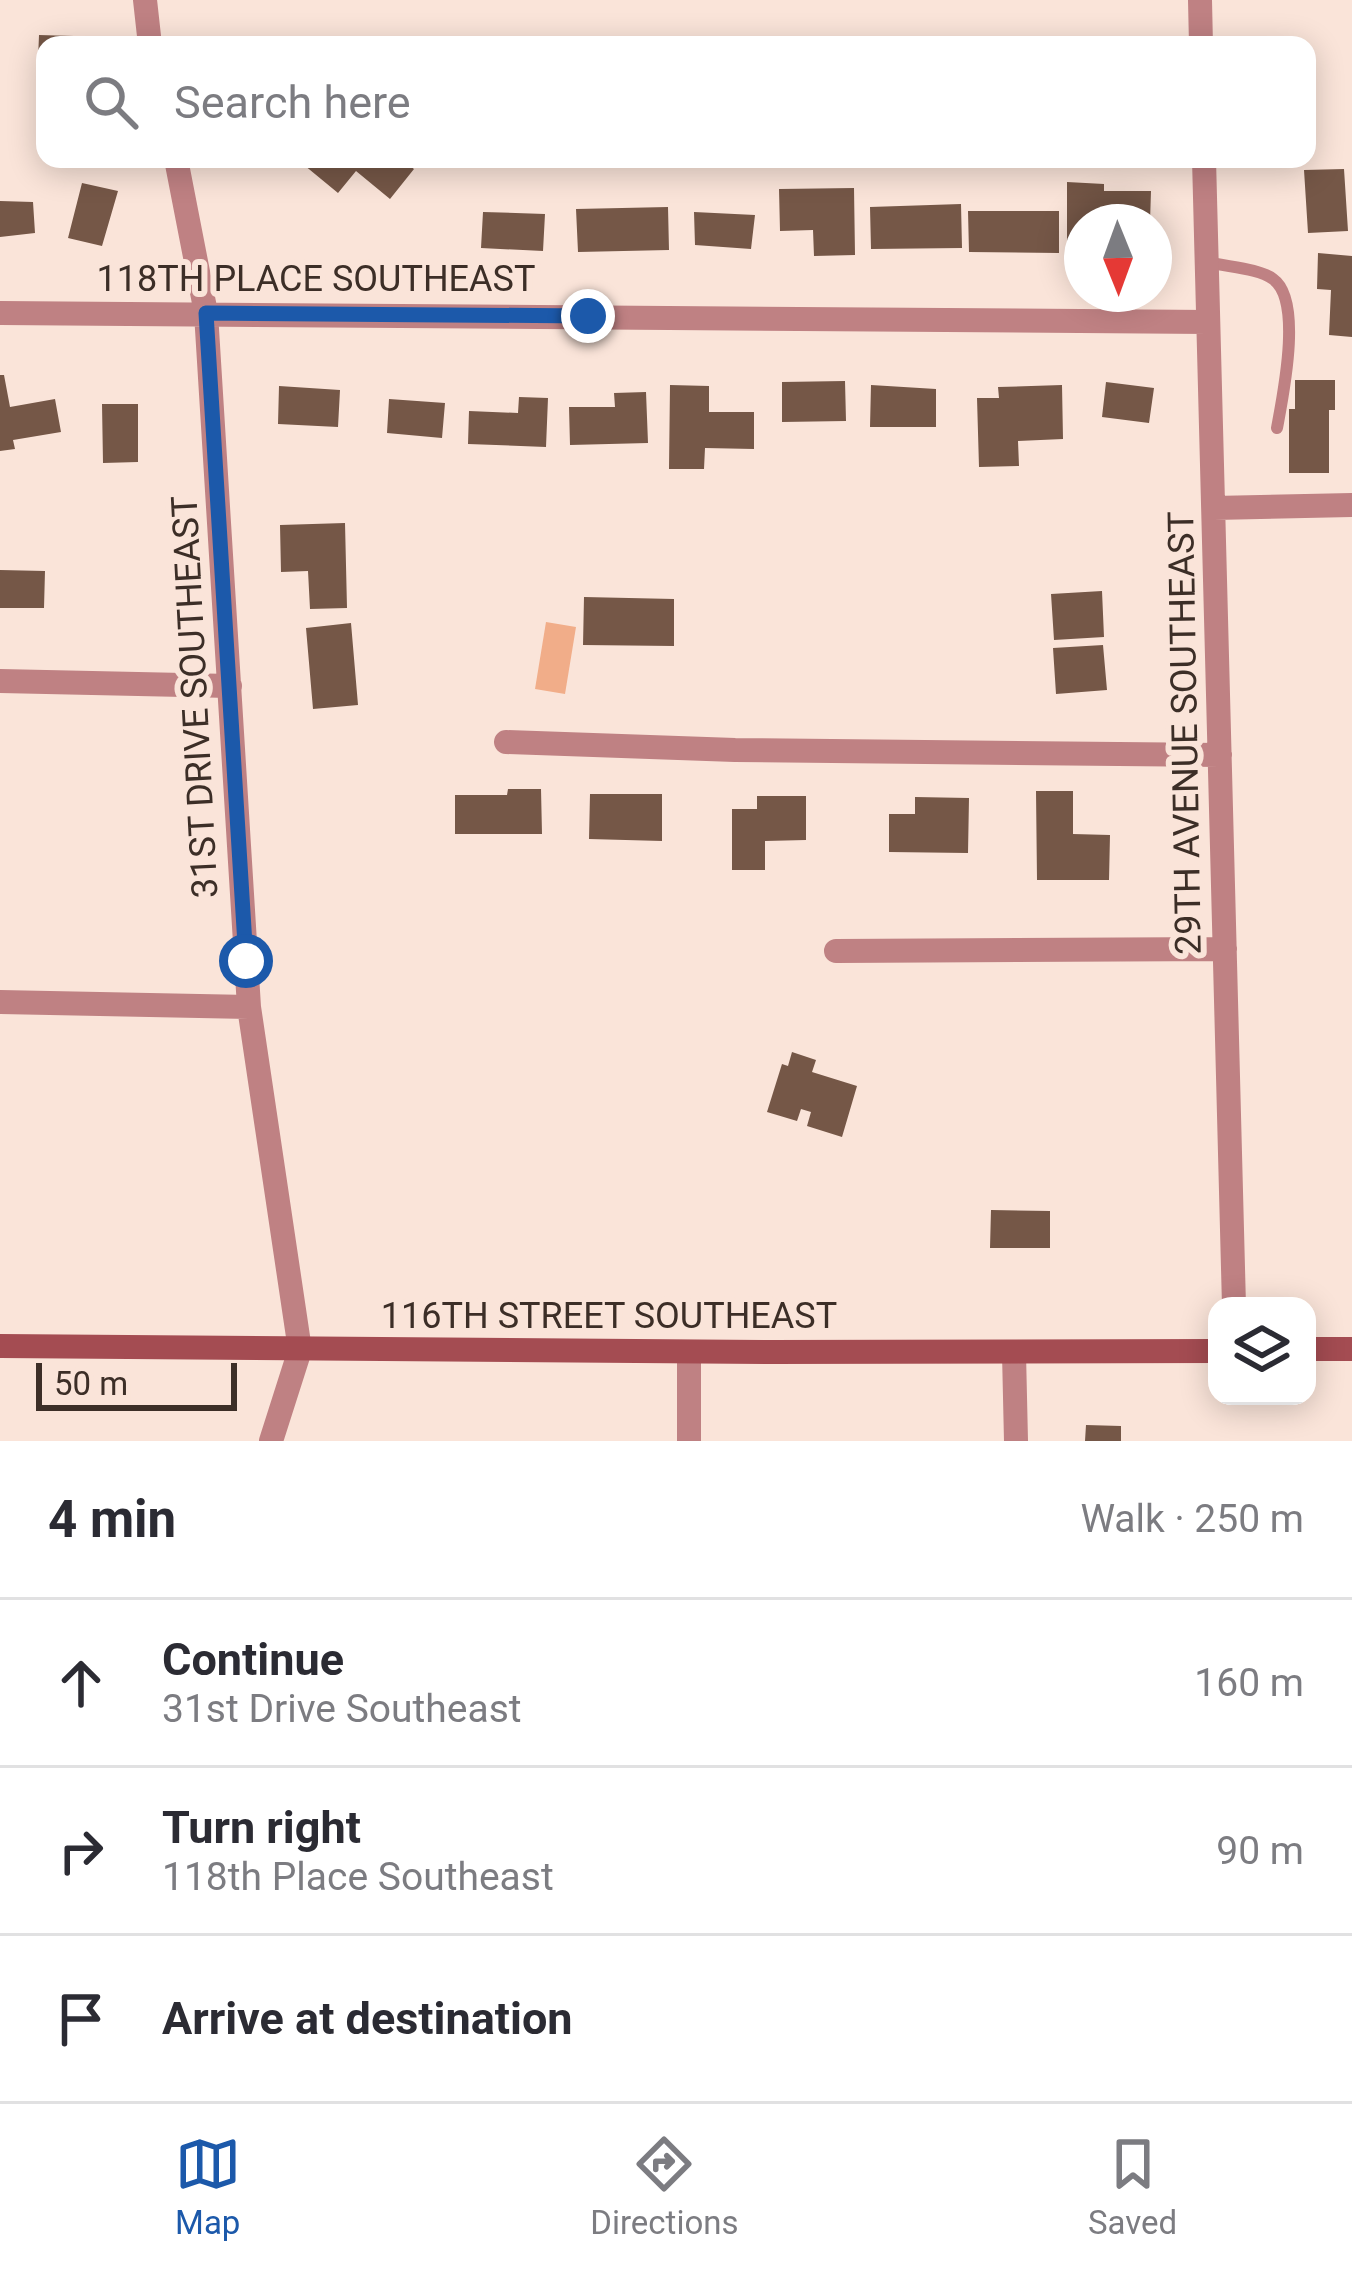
<!DOCTYPE html>
<meta charset="utf-8">
<style>
body{margin:0;font-family:Roboto,sans-serif;background:#f7f7f7;color:#2b2b33}
.controls{position:absolute;right:36px;bottom:36px;display:grid;overflow:hidden;border-radius:24px;box-shadow:0 6px 30px #0003}
.controls button{width:108px;height:108px;display:grid;place-items:center;padding:0;border:0;border-bottom:3px solid #e1e1e2;background:#fff;color:#2b2b33;font:60px sans-serif}
.compass{position:absolute;left:1064px;top:204px;width:108px;height:108px;border-radius:50%;background:#fff;box-shadow:0 6px 30px #0003;rotate:179deg}
.scale{position:absolute;left:36px;bottom:30px;width:201px;box-sizing:border-box;padding-left:12px;border:6px solid #3c2e27;border-top:0;font-size:33px;line-height:42px;white-space:nowrap;color:#3c2e27;-webkit-text-stroke:9px #fae4d9;paint-order:stroke}
.stop{position:absolute;width:36px;height:36px;margin:-27px;border:9px solid #1c59aa;border-radius:50%;background:#fff}
.stop.end{background:#1c59aa;border-color:#fff;box-shadow:0 3px 12px #0008}
.list{margin:0;padding:0;list-style:none}
h2{display:flex;justify-content:space-between;align-items:center;height:156px;margin:0;padding:0 48px;font-size:51px}
h2 small{font-size:39px;font-weight:400;color:#7c7c81}
.list li{display:grid;grid-template-columns:78px 1fr auto;gap:36px;align-items:center;box-sizing:border-box;height:168px;padding:0 48px;border-top:3px solid #e1e1e2}
.list b{display:block;font-size:45px;white-space:nowrap}
.list p{margin:0;font-size:39px;white-space:nowrap;color:#7c7c81}
.list em{font-size:39px;font-style:normal;color:#7c7c81}
.icon{flex:none;width:66px;height:66px;fill:none;stroke:currentColor;stroke-width:2;stroke-linecap:round;stroke-linejoin:round}
.map{position:relative;flex:none;width:1352px;height:1441px;overflow:hidden}
.search{position:absolute;background:#fff;box-shadow:0 6px 30px #0003;left:36px;right:36px;top:36px;height:132px;display:flex;align-items:center;gap:30px;box-sizing:border-box;padding:0 42px;border-radius:24px;color:#7c7c81;font-size:45px}
.sheet{height:660px;background:#fff}
nav{display:flex;justify-content:space-around;align-items:center;box-sizing:border-box;height:168px;border-top:3px solid #e1e1e2;background:#fff;font-size:33px;color:#7c7c81}
nav a{display:grid;justify-items:center;gap:6px}
nav .on{color:#1c59aa}
.map>svg:first-child{display:block}
</style>
<div class="map">
<svg width="1352" height="1441" viewBox="0 0 1352 1441">
<rect width="100%" height="100%" fill="#fae4d9"/>
<path fill="#f1ad89" d="M546 622 576 627 565 694 535 689Z"/>
<path fill="#755747" d="M39 35 74 36 73 45H45V111L36 110Z
M310 159H401L414 169 390 199 356 171 338 193 304 165Z
M1344 169 1348 231 1308 233 1304 170Z
M1067 182 1104 184V191H1151L1150 222H1082V256L1067 255Z
M82 183 118 191 102 246 68 238Z
M854 188 855 255 814 256 813 230 780 231 779 189Z
M0 201 33 202 35 233 0 237Z
M961 204 962 248 871 249 870 207Z
M668 207 669 250 578 252 576 209Z
M968 211H1059V253L969 252Z
M483 212 545 214 543 251 481 248Z
M694 212 755 215 751 249 695 245Z
M1318 253 1352 256V337L1329 335 1331 290 1317 289Z
M0 375H4L10 407 55 399 61 432 13 440 15 449 0 451Z
M1295 380H1335V410H1329V473H1289V409H1295Z
M845 381 846 421 782 422V382Z
M1106 382 1154 388 1149 423 1102 417Z
M670 385 709 386V412H754V449L705 448 704 469H669Z
M871 385 936 389V427H870Z
M1062 385 1063 439 1018 441 1019 466 979 467 977 398H999L998 387Z
M279 386 340 390 338 427 278 424Z
M646 392 648 443 570 445 569 407H615L614 393Z
M519 397 548 398 546 447 468 444 469 411 518 413Z
M389 399 445 403 442 438 387 433Z
M102 404H138V462L103 463Z
M345 523 347 608 310 609 308 571 281 572 280 525Z
M0 570 45 571 44 608H0Z
M1102 591 1104 637 1054 640 1051 594Z
M584 597 674 599V646L583 645Z
M351 623 358 705 313 709 306 628Z
M1103 645 1107 690 1056 694 1053 648Z
M508 789H541L542 834H455V795H507Z
M1036 791H1073V834L1110 835 1109 880H1037Z
M590 794H662V841L589 839Z
M757 796H806V840L765 841V870H732V809H757Z
M915 797 969 798 968 853 889 852V814H915Z
M792 1052 816 1060 812 1072 857 1086 842 1137 807 1126 811 1112 801 1109 797 1121 767 1112 782 1064 788 1066Z
M991 1210 1050 1211V1248H990Z
M1086 1425 1121 1426V1441H1085Z"/>
<g fill="none" stroke-linecap="round" stroke-linejoin="round">
<path stroke="#bf8183" stroke-width="12" d="M1208 262C1226 267 1258 268 1273 279 1303 300 1283 395 1277 428"/>
<path stroke="#bf8183" stroke-width="24" d="M145 0 150 45
M1200 0 1201 45
M176 159 206 313 249 1007 300 1350 271 1441
M1204 159 1234 1306
M0 313 1208 322
M1214 508 1352 505
M0 681 230 686
M506 742 735 750 1220 755
M836 951 1225 949
M0 1002 249 1007
M689 1352V1441
M1014 1353 1016 1441"/>
<path stroke="#a44c52" stroke-width="24" d="M0 1346 771 1352 1217 1351
M1307 1349H1352"/>
</g>
<g fill="none" stroke-linecap="round" stroke-linejoin="round">
<path stroke="#1c59aa" stroke-width="15" d="M246 961 206 313 588 316"/>
</g>
<g text-anchor="middle" stroke-width="12" stroke-linejoin="round" paint-order="stroke">
<g font-size="36" fill="#3c2e27" stroke="#fae4d9">
<text x="316" y="291">118TH PLACE SOUTHEAST</text>
<text transform="translate(194 697) rotate(-93)" y="13">31ST DRIVE SOUTHEAST</text>
<text transform="translate(1184 733) rotate(-91)" y="13">29TH AVENUE SOUTHEAST</text>
<text x="609" y="1328">116TH STREET SOUTHEAST</text>
</g>
</g>
</svg>
<div class="controls">
<button><svg class="icon" aria-label="layers" viewBox="0 0 24 24"><path d="M12 4l9 5-9 5-9-5zM3 14l9 5 9-5"/></svg></button>
</div>
<svg class="compass" viewBox="-18 -18 36 36"><path d="M0-13l5 13h-10z" fill="#e53935"/><path d="M0 13l5-13h-10z" fill="#7c7c81"/></svg>
<div class="scale">50 m</div>
<div class="stop" style="left:246px;top:961px"></div>
<div class="stop end" style="left:588px;top:316px"></div>
<div class="search"><svg class="icon" aria-label="search" viewBox="0 0 24 24"><circle cx="10" cy="10" r="6"/><path d="M15 15l6 6"/></svg>Search here</div>
</div>
<section class="sheet">
<h2>4 min<small>Walk · 250 m</small></h2>
<ul class="list">
<li><svg class="icon" aria-label="ahead" viewBox="0 0 24 24"><path d="M12 20V5M6 11l6-6 6 6"/></svg><div><b>Continue</b><p>31st Drive Southeast</p></div><em>160 m</em></li>
<li><svg class="icon" aria-label="right" viewBox="0 0 24 24"><path d="M7 20v-9h11M14 6l5 5-5 5"/></svg><div><b>Turn right</b><p>118th Place Southeast</p></div><em>90 m</em></li>
<li><svg class="icon" aria-label="arrive" viewBox="0 0 24 24"><path d="M6 21V4h12l-3 4 3 4H6"/></svg><div><b>Arrive at destination</b></div></li>
</ul>
</section>
<nav>
<a class="on"><svg class="icon" aria-label="map" viewBox="0 0 24 24"><path d="M3 6l6-2 6 2 6-2v14l-6 2-6-2-6 2zM9 4v14M15 6v14"/></svg>Map</a>
<a><svg class="icon" aria-label="directions" viewBox="0 0 24 24"><path d="M12 3l9 9-9 9-9-9zM9 14v-3h6M13 9l2 2-2 2"/></svg>Directions</a>
<a><svg class="icon" aria-label="saved" viewBox="0 0 24 24"><path d="M7 4h10v16l-5-4-5 4z"/></svg>Saved</a>
</nav>
